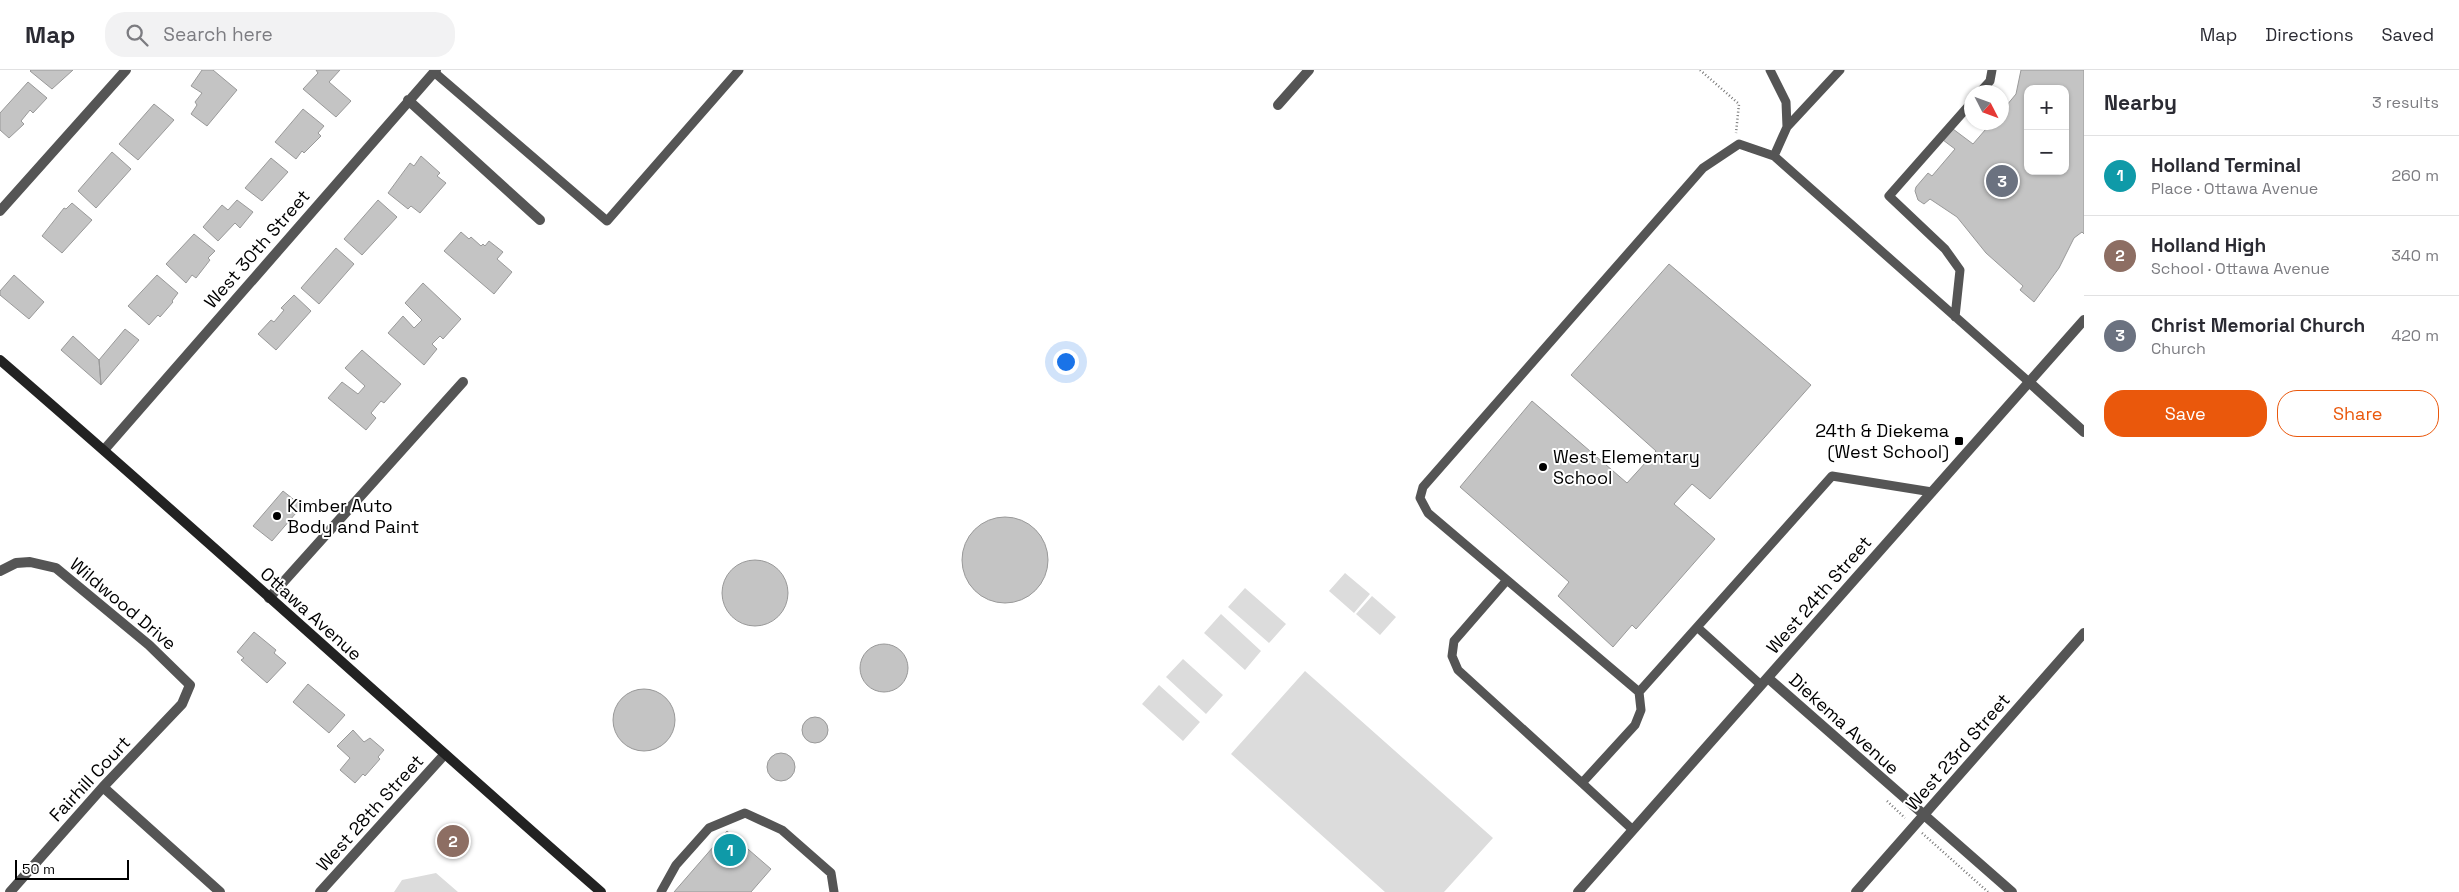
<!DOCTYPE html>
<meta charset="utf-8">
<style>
body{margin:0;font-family:"Space Grotesk",sans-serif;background:#f2f2f3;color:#2b2b33}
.controls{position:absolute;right:15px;top:15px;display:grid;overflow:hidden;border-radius:10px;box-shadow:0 1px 4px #0004}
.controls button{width:45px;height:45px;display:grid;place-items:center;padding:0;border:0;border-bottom:1px solid #e1e1e2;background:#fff;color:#2b2b33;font:25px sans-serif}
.compass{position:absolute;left:1964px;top:15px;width:45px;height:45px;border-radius:50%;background:#fff;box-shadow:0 1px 4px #0004;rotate:132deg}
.scale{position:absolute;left:15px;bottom:12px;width:114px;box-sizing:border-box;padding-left:5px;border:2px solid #000;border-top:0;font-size:14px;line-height:18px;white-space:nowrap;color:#000;-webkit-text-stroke:4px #fff;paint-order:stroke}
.you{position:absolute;left:1065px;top:291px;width:18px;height:18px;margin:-12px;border:4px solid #fff;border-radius:50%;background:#1a73e8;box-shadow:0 0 0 8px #1a73e833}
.badge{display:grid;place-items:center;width:32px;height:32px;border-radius:50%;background:#ea580c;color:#fff;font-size:16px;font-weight:700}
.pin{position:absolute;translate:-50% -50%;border:2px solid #fff;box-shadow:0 1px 5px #0006}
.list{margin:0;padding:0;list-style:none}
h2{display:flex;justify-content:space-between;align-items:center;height:65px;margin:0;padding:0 20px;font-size:21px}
h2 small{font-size:16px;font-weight:400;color:#7c7c81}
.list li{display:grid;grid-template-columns:32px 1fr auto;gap:15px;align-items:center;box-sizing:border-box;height:80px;padding:0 20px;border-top:1px solid #e1e1e2}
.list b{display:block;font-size:19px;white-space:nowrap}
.list p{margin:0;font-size:16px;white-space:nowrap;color:#7c7c81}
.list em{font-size:16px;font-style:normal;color:#7c7c81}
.actions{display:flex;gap:10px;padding:15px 20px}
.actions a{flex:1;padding:11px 0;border:1px solid #ea580c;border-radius:20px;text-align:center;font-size:18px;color:#ea580c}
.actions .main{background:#ea580c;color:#fff}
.icon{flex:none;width:28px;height:28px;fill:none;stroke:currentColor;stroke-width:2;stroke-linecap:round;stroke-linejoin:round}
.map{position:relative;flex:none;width:2084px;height:822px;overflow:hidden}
header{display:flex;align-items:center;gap:30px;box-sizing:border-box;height:70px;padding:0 25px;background:#fff;border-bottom:1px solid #e1e1e2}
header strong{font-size:24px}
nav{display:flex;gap:28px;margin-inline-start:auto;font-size:18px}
.search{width:350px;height:45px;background:#f2f2f3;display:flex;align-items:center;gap:12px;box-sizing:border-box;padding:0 18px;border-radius:20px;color:#7c7c81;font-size:19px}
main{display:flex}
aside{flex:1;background:#fff}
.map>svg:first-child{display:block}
</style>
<header>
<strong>Map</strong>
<div class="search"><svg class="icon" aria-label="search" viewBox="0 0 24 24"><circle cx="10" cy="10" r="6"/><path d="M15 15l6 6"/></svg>Search here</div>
<nav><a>Map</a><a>Directions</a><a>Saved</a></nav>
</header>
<main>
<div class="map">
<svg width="2084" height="822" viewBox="0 0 2084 822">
<rect width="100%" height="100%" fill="#fff"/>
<path fill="#dcdcdc" d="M1345 503 1370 524 1354 543 1329 521Z
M1245 518 1286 554 1269 573 1228 537Z
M1372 526 1396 547 1380 565 1356 544Z
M1221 544 1261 581 1245 600 1204 563Z
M1183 589 1223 625 1206 644 1166 607Z
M1305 601 1493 768 1444 822H1385L1231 684Z
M1159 615 1200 652 1183 671 1142 634Z
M436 803 458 822H394L402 810Z"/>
<path fill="#c4c4c4" stroke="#999" fill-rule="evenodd" d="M73 0 52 19 30 1 31 0Z
M202 0H213L237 20 207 56 191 44 197 35 195 32 202 23 191 16Z
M316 0H340L329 12 351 31 336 47 303 19 318 3Z
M2021 0H2084V164L2082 162 2074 168 2059 198 2034 232 2020 220 2023 216 1986 183 1957 147 1930 129 1924 134 1918 130 1915 121 1916 117 1928 103 1932 106 1955 79 1943 70 1953 59 1973 74 1992 52H2002V41L2016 24ZM2028 19H2065V101H2028Z
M28 12 47 28 33 43 30 40 21 51 24 54 9 68 0 60V43Z
M154 34 174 50 138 90 119 74Z
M303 39 324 56 318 63 321 66 304 83 302 81 296 89 275 72Z
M112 82 131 99 96 138 78 121Z
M421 86 440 103 437 106 446 113 420 143 411 136 408 139 388 123 410 93 414 96Z
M271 88 288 102 262 131 245 118Z
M237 130 253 142 240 158 235 153 218 171 203 157 222 135 228 140Z
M378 130 397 147 362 185 344 169Z
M72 133 92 150 62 183 42 166 64 138 66 139Z
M461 162 469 169 471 167 481 176 483 174 485 176 489 171 503 182 497 189 512 202 494 224 444 181Z
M194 164 215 181 208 188 210 190 196 208 192 205 186 213 166 194Z
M336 178 354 194 319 234 301 218Z
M1669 194 1811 315 1710 429 1692 414 1674 434 1715 469 1636 559 1632 555 1613 577 1558 526 1569 512 1460 417 1532 331 1627 413 1656 381 1571 305Z
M14 205 44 232 29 249 0 225V221Z
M157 205 178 223 172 231 173 232 160 247 158 245 149 255 128 236Z
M423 213 461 249 443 269 440 266 432 274 437 279 424 295 388 263 403 246 414 258 422 250 405 233Z
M294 225 311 241 276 280 258 264 271 250 274 252 284 240 281 238Z
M125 259 139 270 101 315 99 290Z
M73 266 99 290 101 315 61 280Z
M362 280 401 314 384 333 381 331 371 343 376 348 366 360 328 328 342 312 358 324 365 316 345 298Z
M283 421 302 436 272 471 253 456Z
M962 490a43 43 0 1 1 86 0a43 43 0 1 1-86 0Z
M722 523a33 33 0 1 1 66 0a33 33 0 1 1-66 0Z
M254 562 276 580 274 583 286 593 267 613 241 590 244 588 237 582Z
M860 598a24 24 0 1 1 48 0a24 24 0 1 1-48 0Z
M308 614 345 645 329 663 293 632Z
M613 650a31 31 0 1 1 62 0a31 31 0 1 1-62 0Z
M802 660a13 13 0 1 1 26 0a13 13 0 1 1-26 0Z
M353 660 364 672 370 668 384 680 378 687 380 689 365 706 363 704 355 713 340 700 350 688 337 676Z
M767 697a14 14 0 1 1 28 0a14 14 0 1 1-28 0Z
M727 761 771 799 751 822H674Z"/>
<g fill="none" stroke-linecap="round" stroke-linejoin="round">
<path stroke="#777" stroke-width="2.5" stroke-dasharray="1 2.5" stroke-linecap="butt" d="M1700 0 1739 34 1736 63
M1887 731 1905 748
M1922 763 1988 822"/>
<path stroke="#555" stroke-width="9" d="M1770 0 1786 32 1787 57 1774 86
M434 2 607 151 739 0
M1980 22 1990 11 1992 0
M1787 57 1840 0
M1955 247 1960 200 1945 179 1889 126 1972 32
M1932 422 1832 406 1639 622 1428 443 1420 428 1423 417 1703 98 1739 74 1774 86 2029 312
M1507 510 1454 571 1452 586 1458 600 1582 713
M1697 557 1761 615
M1633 760 1582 713 1635 655 1641 640 1639 622
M661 822 676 795 709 758 745 743 782 760 831 803 834 822"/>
<path stroke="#555" stroke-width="10" d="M408 30 540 150
M1278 35 1309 0
M0 141 126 0
M2029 312 2084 362
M104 380 436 0
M0 501 16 493 30 492 56 498 149 575 190 615 182 634 103 717 10 822
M269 528 463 312
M1768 608 2012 822
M103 717 220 822
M320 822 444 685
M1578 822 2084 250
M1856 822 2084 563"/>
<path stroke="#222" stroke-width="10" d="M0 290C203 465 400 646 601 822"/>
</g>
<g fill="#000" stroke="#fff" stroke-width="2">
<rect x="1954" y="366" width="10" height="10" rx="2.5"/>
<circle cx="1543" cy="397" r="5"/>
<circle cx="277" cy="446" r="5"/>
</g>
<g text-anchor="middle" stroke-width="4" stroke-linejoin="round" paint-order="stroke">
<g font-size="18" fill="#000" stroke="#fff">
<text transform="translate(257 179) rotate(-49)" y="6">West 30th Street</text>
<text transform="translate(1819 525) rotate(-49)" y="6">West 24th Street</text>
<text transform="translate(123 534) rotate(40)" y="6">Wildwood Drive</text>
<text transform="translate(311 544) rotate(42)" y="6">Ottawa Avenue</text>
<text transform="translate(1844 654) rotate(42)" y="6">Diekema Avenue</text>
<text transform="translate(1958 682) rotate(-49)" y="6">West 23rd Street</text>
<text transform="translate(90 709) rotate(-47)" y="6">Fairhill Court</text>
<text transform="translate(370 743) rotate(-48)" y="6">West 28th Street</text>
</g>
<g font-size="18" fill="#000" stroke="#fff" text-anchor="start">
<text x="1949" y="367" text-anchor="end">24th &amp; Diekema<tspan x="1949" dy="21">(West School)</tspan></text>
<text x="1553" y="393">West Elementary<tspan x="1553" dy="21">School</tspan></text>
<text x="287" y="442">Kimber Auto<tspan x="287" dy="21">Body and Paint</tspan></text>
</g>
</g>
</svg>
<div class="controls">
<button>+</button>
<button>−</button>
</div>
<svg class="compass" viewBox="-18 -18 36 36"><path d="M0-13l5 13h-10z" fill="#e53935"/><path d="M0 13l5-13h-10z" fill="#7c7c81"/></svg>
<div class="scale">50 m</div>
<div class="you"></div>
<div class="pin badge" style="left:730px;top:780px;background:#0f9aa8">1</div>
<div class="pin badge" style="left:453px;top:771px;background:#8d6e63">2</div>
<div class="pin badge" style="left:2002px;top:111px;background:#6b7280">3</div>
</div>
<aside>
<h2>Nearby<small>3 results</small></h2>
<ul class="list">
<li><span class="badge" style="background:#0f9aa8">1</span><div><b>Holland Terminal</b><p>Place · Ottawa Avenue</p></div><em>260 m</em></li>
<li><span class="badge" style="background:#8d6e63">2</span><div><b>Holland High</b><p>School · Ottawa Avenue</p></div><em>340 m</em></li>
<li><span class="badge" style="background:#6b7280">3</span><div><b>Christ Memorial Church</b><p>Church</p></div><em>420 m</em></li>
</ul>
<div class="actions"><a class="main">Save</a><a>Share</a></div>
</aside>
</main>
